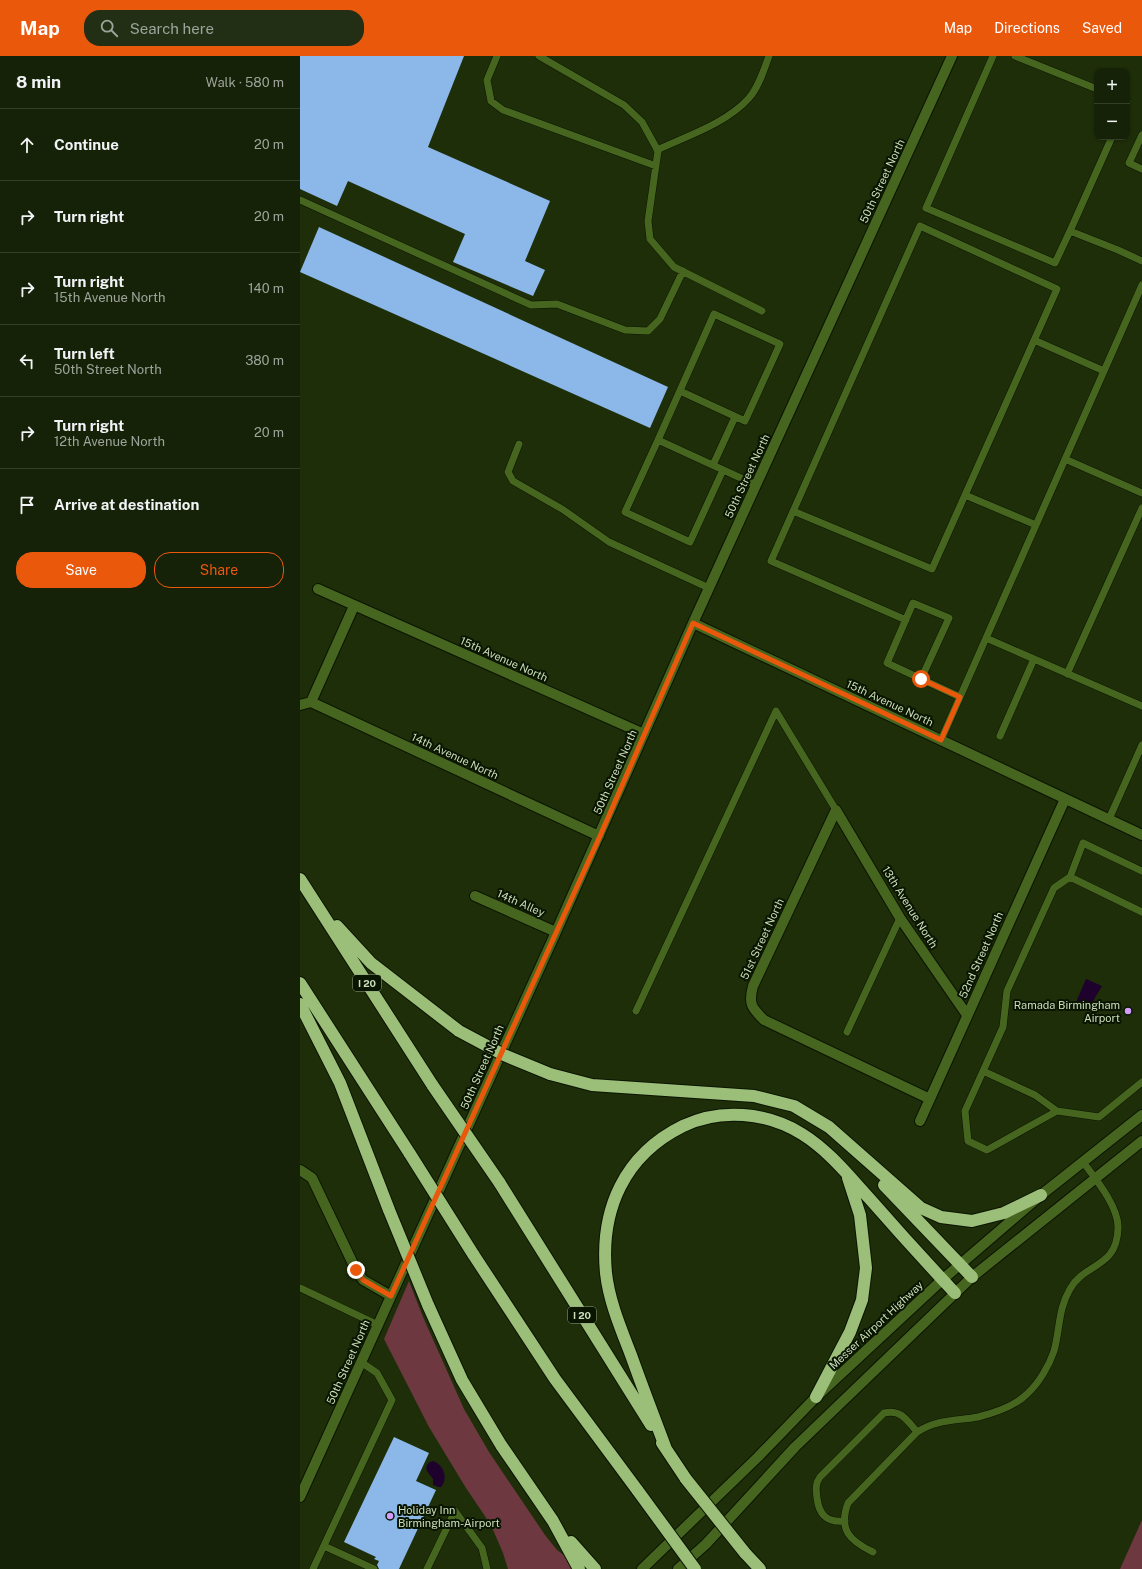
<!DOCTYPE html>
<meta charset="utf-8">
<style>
body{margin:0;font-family:"Public Sans",sans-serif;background:#232f15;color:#f1f3f6}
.controls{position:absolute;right:12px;top:12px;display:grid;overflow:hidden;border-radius:8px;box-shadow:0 1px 3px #0004}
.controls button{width:36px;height:36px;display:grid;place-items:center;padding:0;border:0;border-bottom:1px solid #353f28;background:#162207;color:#f1f3f6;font:20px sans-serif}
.stop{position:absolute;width:12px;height:12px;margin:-9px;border:3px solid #ea580c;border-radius:50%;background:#fff}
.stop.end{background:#ea580c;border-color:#fff;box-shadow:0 1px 4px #0008}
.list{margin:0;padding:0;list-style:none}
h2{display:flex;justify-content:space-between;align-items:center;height:52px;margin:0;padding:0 16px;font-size:17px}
h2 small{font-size:13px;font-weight:400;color:#9ea49b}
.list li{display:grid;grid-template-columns:26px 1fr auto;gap:12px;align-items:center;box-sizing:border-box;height:72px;padding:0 16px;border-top:1px solid #353f28}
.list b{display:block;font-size:15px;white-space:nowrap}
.list p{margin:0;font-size:13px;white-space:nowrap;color:#9ea49b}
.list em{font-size:13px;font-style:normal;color:#9ea49b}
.actions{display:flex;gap:8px;padding:12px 16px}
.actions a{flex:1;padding:9px 0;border:1px solid #ea580c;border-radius:16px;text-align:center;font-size:14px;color:#ea580c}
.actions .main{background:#ea580c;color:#fff}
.icon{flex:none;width:22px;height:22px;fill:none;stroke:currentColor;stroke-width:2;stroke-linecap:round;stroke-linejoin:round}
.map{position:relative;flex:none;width:842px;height:1513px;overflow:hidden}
header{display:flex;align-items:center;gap:24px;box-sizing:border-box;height:56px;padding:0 20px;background:#ea580c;color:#fff}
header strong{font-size:19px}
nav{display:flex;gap:22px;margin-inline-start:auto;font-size:14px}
.search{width:280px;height:36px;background:#232f15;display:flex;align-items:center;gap:10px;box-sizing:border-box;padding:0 14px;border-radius:16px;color:#9ea49b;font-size:15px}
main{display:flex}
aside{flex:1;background:#162207}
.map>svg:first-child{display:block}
</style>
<header>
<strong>Map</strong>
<div class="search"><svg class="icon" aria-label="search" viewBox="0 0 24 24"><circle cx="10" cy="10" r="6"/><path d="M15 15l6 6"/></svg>Search here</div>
<nav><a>Map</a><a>Directions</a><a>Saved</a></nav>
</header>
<main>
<aside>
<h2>8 min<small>Walk · 580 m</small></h2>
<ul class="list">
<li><svg class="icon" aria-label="ahead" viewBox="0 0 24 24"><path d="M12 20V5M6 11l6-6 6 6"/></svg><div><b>Continue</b></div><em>20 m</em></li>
<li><svg class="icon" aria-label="right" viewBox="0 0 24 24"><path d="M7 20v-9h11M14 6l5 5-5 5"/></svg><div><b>Turn right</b></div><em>20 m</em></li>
<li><svg class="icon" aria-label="right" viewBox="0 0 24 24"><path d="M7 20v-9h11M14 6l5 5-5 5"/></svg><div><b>Turn right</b><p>15th Avenue North</p></div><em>140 m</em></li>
<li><svg class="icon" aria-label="left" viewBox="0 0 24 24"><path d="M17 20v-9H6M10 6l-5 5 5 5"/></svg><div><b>Turn left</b><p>50th Street North</p></div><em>380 m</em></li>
<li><svg class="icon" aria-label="right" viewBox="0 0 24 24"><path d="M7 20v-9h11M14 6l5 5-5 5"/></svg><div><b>Turn right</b><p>12th Avenue North</p></div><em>20 m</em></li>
<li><svg class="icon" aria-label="arrive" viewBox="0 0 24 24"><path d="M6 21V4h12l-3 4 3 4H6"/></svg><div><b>Arrive at destination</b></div></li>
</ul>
<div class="actions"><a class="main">Save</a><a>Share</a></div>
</aside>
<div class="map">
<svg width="842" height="1513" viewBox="0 0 842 1513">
<rect width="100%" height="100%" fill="#1e2e09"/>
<path fill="#6e3841" d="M109 1225 123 1261 164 1353 189 1396 245 1479 257 1494 265 1500 273 1513H208L203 1497 191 1469 166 1432 129 1371 84 1283Z
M842 1464V1513H820Z"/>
<path fill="#1e022d" d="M786 923 802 930 789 952 776 946Z
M133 1405C143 1408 149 1422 141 1431H139L133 1429V1423L127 1415C125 1410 128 1406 133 1405Z"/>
<path fill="#8bb8e8" d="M0 0H164L128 91 250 145 225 205 245 214 233 240 153 206 165 178 48 125 37 150 0 133Z
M19 171 368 331 350 372 0 216Z
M94 1381 129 1397 116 1425 136 1434 99 1513H79L77 1509 79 1505 74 1503 76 1501 44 1486Z"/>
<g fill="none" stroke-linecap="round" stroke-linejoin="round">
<g stroke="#0b1402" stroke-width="8">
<path id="lane" d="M197 0 187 24 191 45 203 54 356 110
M239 0 324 49 342 66 358 95 348 165 350 183 374 211 462 255
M693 0 626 152 755 207 770 175 818 194 842 205
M715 0 797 33
M827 45V46
M842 79 829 107 842 113
M357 94C387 80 427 67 449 42 459 31 464 13 469 0
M0 144 231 249 257 248 325 274 348 275 360 263 383 215
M770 175 812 81
M734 284 804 315
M380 335 445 365 480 288 414 258 358 384 456 429
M358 384 325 456 390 486 423 414
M219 388 208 416 213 425 262 453 309 486 409 532
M765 403 842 437
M413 409 435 361
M665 439 736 469
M493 455 632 513 757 233 620 170 471 505 606 564
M686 582 842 650
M767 618 842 452
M621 623 649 562 613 547 587 607 660 641
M700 680 734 603
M641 684 842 229
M809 763 842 689
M842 815 783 787 770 821 754 832 707 935 703 971 665 1055 668 1085 687 1094 757 1055 799 1061 842 1026
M770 821 842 856
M336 955 476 655 536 754
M547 976 600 862
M683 1015 735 1039 757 1055
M0 1232 78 1269
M545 1465C527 1467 519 1459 517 1442 516 1434 515 1428 520 1421L584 1357C601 1353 607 1364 617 1376
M24 1490 74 1513
M573 1496C550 1485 538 1474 548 1447L617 1376C637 1363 656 1365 678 1361 694 1357 715 1350 727 1338 739 1327 749 1310 754 1295 760 1274 758 1253 770 1233 785 1206 817 1213 818 1172 819 1151 795 1122 783 1106
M13 1513 92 1344 77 1317 61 1306
M127 1513 155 1455 182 1492 187 1513"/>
</g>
<g stroke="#0b1402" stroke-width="12">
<path id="street" d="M18 533 344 678
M393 567 842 779
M11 646 54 550
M0 649 11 646 299 780
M536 754 453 930C448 948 452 952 464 964L630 1043
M536 754 600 862 667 959
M175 840 256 876
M620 1065 765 743
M0 1114 12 1122 56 1214 63 1224 91 1240
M0 1441 256 876 393 567 652 0"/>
</g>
<g stroke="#0b1402" stroke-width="12">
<path id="secondary" d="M342 1513 458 1401 516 1341 642 1224 741 1139 842 1059
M378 1513 406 1488 495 1391 672 1221 842 1085"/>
</g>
<g stroke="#0b1402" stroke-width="14">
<path id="highway" d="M0 823 133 1030
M37 870 71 907 159 975
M0 927 110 1098
M0 948 40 1027 89 1154
M250 1018 292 1029 454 1040 494 1050 529 1071 621 1152 641 1161 672 1165 704 1157 741 1139
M199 1126 351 1369
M584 1129 672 1221
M173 1198 255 1323 338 1435
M128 1249 162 1324 201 1389 253 1465 279 1513
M516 1341 550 1276 562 1244 566 1212 560 1159 548 1122
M362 1387 386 1423
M366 1393C354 1361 342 1330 331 1299 321 1273 309 1245 306 1217 300 1154 324 1099 383 1070 420 1052 467 1056 502 1078 528 1094 548 1119 569 1142 597 1174 626 1206 655 1237
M271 1486 295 1513
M445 1497 460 1513"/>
</g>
<use href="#lane" stroke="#46651f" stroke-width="7"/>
<use href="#street" stroke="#46651f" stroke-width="10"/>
<use href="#secondary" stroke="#46651f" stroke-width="10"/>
<use href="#highway" stroke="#9bbe78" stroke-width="12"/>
<g stroke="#0b1402" stroke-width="14" stroke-linecap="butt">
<path id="highway-bridge" d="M159 975 204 999 250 1018
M133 1030 199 1126
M110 1098 173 1198
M89 1154 128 1249
M386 1423 445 1497
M338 1435 395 1513"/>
</g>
<use href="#highway-bridge" stroke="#9bbe78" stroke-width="12"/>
</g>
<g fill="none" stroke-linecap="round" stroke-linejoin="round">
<path stroke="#ea580c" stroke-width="5" d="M56 1214 63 1224 91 1240 300 780 393 567 641 684 660 641 621 623"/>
</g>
<g fill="#d49cfc" stroke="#091500" stroke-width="1.5">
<circle cx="828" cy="955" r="4"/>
<circle cx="90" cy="1460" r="4"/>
</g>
<g text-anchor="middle" stroke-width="4" stroke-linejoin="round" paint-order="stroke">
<g fill="#091500" stroke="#91a282" stroke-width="1">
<rect x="53" y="919" width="28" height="16" rx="3"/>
<rect x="268" y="1251" width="28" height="16" rx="3"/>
</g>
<g font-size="10" font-weight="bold" fill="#cbdeba">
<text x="67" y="931">I 20</text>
<text x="282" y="1263">I 20</text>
</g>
<g font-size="11" fill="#cbdeba" stroke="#091500">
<text transform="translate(582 125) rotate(-65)" y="4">50th Street North</text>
<text transform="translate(447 420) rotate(-65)" y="4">50th Street North</text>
<text transform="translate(204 603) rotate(24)" y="4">15th Avenue North</text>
<text transform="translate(590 647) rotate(25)" y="4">15th Avenue North</text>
<text transform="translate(155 700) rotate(25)" y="4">14th Avenue North</text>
<text transform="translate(315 716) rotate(-66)" y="4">50th Street North</text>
<text transform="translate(221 847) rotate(24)" y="4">14th Alley</text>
<text transform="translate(610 851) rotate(58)" y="4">13th Avenue North</text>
<text transform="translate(462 883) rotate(-65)" y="4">51st Street North</text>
<text transform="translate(681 899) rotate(-66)" y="4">52nd Street North</text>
<text transform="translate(182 1011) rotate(-66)" y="4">50th Street North</text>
<text transform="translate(576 1269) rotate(-43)" y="4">Messer Airport Highway</text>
<text transform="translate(48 1306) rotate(-66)" y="4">50th Street North</text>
</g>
<g font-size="11" fill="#cbdeba" stroke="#091500" text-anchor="end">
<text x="820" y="953">Ramada Birmingham<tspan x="820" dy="13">Airport</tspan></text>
<text x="98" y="1458" text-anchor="start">Holiday Inn<tspan x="98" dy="13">Birmingham-Airport</tspan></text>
</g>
</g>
</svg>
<div class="controls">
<button>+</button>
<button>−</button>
</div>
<div class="stop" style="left:621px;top:623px"></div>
<div class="stop end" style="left:56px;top:1214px"></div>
</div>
</main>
